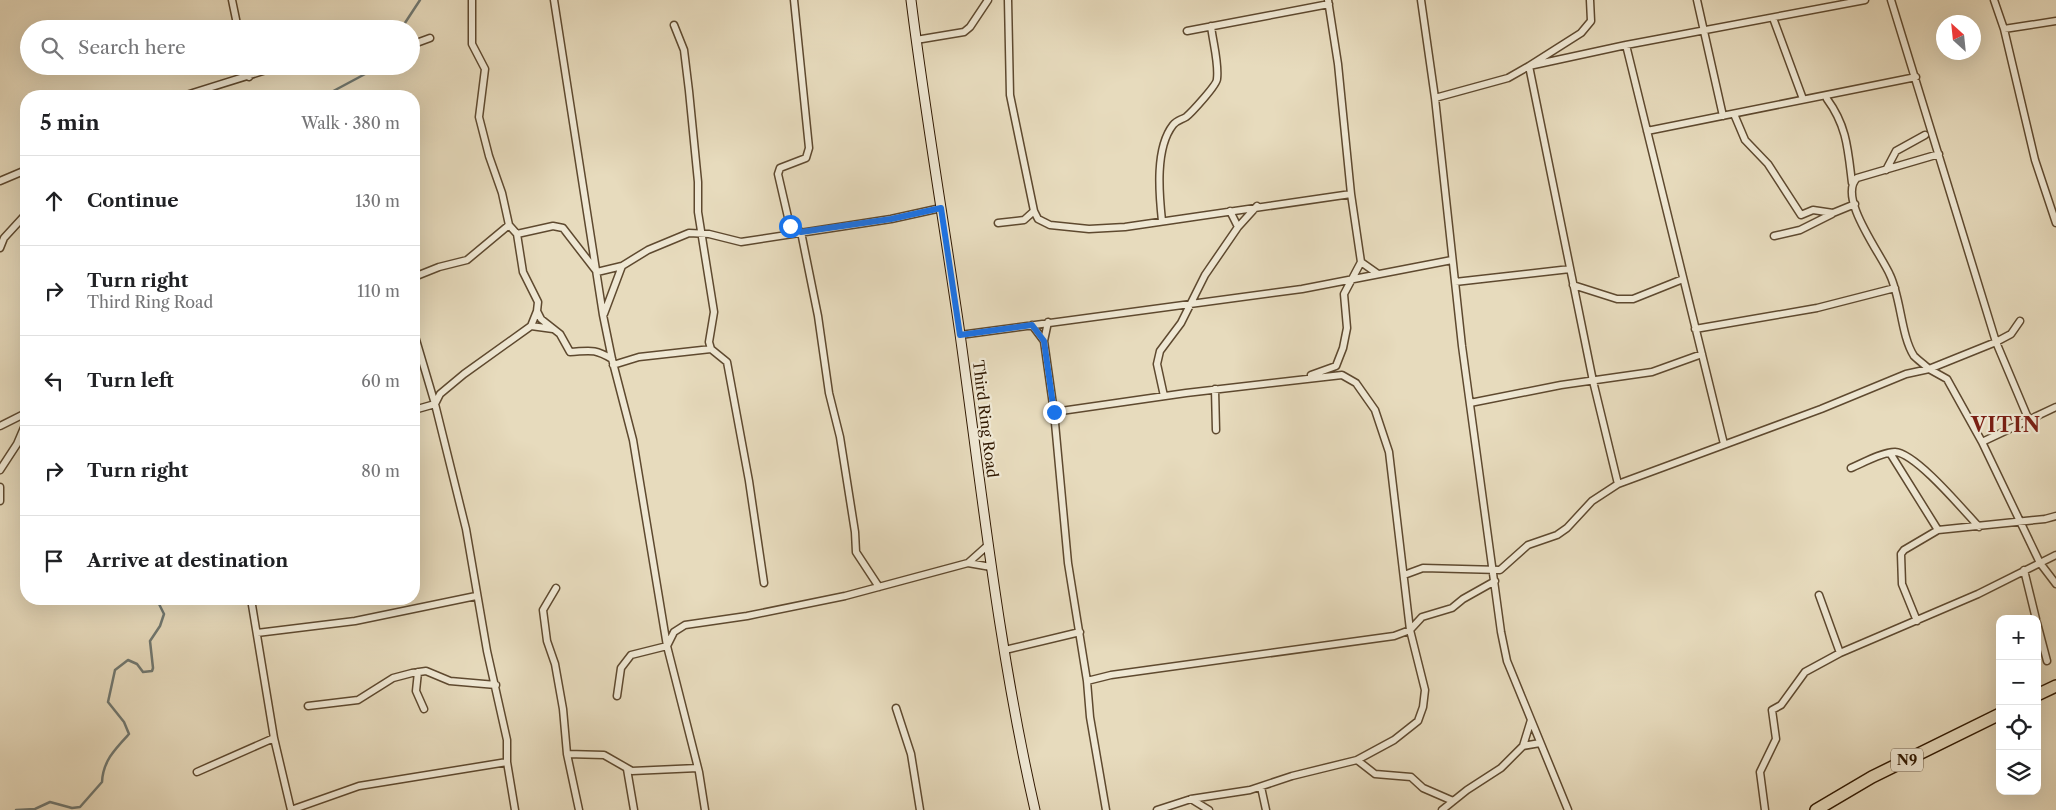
<!DOCTYPE html>
<meta charset="utf-8">
<style>
body{margin:0;font-family:"Libre Caslon Text",serif;background:#f2f2f2;color:#202124}
.controls{position:absolute;right:15px;bottom:15px;display:grid;overflow:hidden;border-radius:10px;box-shadow:0 5px 20px #0002}
.controls button{width:45px;height:45px;display:grid;place-items:center;padding:0;border:0;border-bottom:1px solid #e0e0e0;background:#fff;color:#202124;font:25px sans-serif}
.compass{position:absolute;left:1936px;top:15px;width:45px;height:45px;border-radius:50%;background:#fff;box-shadow:0 5px 20px #0002;rotate:333deg}
.stop{position:absolute;width:15px;height:15px;margin:-11px;border:4px solid #1a73e8;border-radius:50%;background:#fff}
.stop.end{background:#1a73e8;border-color:#fff;box-shadow:0 1px 5px #0008}
.list{margin:0;padding:0;list-style:none}
h2{display:flex;justify-content:space-between;align-items:center;height:65px;margin:0;padding:0 20px;font-size:21px}
h2 small{font-size:16px;font-weight:400;color:#757577}
.list li{display:grid;grid-template-columns:32px 1fr auto;gap:15px;align-items:center;box-sizing:border-box;height:90px;padding:0 20px;border-top:1px solid #e0e0e0}
.list b{display:block;font-size:19px;white-space:nowrap}
.list p{margin:0;font-size:16px;white-space:nowrap;color:#757577}
.list em{font-size:16px;font-style:normal;color:#757577}
.icon{flex:none;width:28px;height:28px;fill:none;stroke:currentColor;stroke-width:2;stroke-linecap:round;stroke-linejoin:round}
.map{position:relative;flex:none;width:2056px;height:810px;overflow:hidden}
.search{position:absolute;background:#fff;box-shadow:0 5px 20px #0002;left:20px;top:20px;width:400px;height:55px;display:flex;align-items:center;gap:12px;box-sizing:border-box;padding:0 18px;border-radius:28px;color:#757577;font-size:19px}
.panel{position:absolute;background:#fff;box-shadow:0 5px 20px #0002;left:20px;top:90px;width:400px;height:515px;border-radius:20px}
.map>svg:first-child{display:block}
</style>
<div class="map">
<svg width="2056" height="810" viewBox="0 0 2056 810">
<rect width="100%" height="100%" fill="#e7dbbd"/>
<filter id="stains"><feTurbulence type="fractalNoise" baseFrequency=".004" numOctaves="4"/><feColorMatrix values="0 0 0 0 .2 0 0 0 0 .09 0 0 0 0 .02 0 0 0 .5 -.17"/></filter>
<radialGradient id="worn" r=".72"><stop offset=".6" stop-color="#630" stop-opacity="0"/><stop offset="1" stop-color="#630" stop-opacity=".3"/></radialGradient>
<g fill="none" stroke-linecap="round" stroke-linejoin="round">
<path stroke="#707871" stroke-width="2.5" d="M401 29 420 0
M324 96 367 73 392 66
M16 810 35 809 50 802 72 808 80 807 102 782C103 761 115 749 129 734L124 722 108 702 115 670 128 660 137 664 143 672 152 671 153 668 150 641 160 626 164 614 157 600 151 599"/>
<g stroke="#5e492f" stroke-width="9">
<path id="street" d="M232 0 238 29
M472 0V44L485 69 479 117 489 156 502 193 509 225 517 234 523 272 538 302 537 311 541 319 560 334 570 352C590 351 593 348 612 359
M554 0 603 315 612 359 633 440 667 646 699 772 705 810
M794 0 809 148 806 158 780 168 778 174 790 226 801 232 818 316 829 393 840 437 855 532 856 552 879 587
M1008 0 1010 95 1034 211 1038 219 1050 225 1089 229 1125 227 1351 194 1361 262 1344 294 1347 328 1343 348 1336 366 1311 375
M1328 0 1338 64 1351 194
M1421 0 1435 98 1462 346 1501 632 1507 661 1568 810
M1590 0 1591 21 1581 33 1529 66 1593 381 1618 484
M1697 0 1723 116
M1891 0 1996 342 2028 418
M1994 0 2004 29 2035 160 2056 223
M1773 18 1803 99
M674 25 684 50 689 91 698 182V212L714 312 709 342 711 349 727 362 749 481 764 583
M2004 29 2056 21
M1187 31 1329 4
M916 40 964 32 970 27 988 0
M411 45 430 38
M1626 45 1724 444
M247 66 249 77
M183 96 279 66
M1435 98 1508 78 1529 66 1626 45 1865 0
M1827 99C1847 126 1848 150 1852 183
M1734 114 1745 140 1768 164 1801 215 1813 210 1833 213 1855 204
M1647 131 1916 77
M1939 154 1857 178C1837 197 1881 254 1890 275 1901 298 1901 336 1914 356 1918 360 1925 365 1929 369L1996 342 2011 334 2020 321
M1886 170 1896 151 1925 135
M0 181 26 170
M1230 211 1238 227
M1162 221C1159 193 1155 148 1173 125 1177 120 1181 120 1186 117 1191 113 1217 85 1217 79 1219 63 1213 43 1211 26
M998 223 1024 220 1034 211
M517 234 553 226 563 228 597 272 622 266 648 250 689 233 709 234 741 242 891 219 941 208
M1774 236 1800 230 1832 214
M0 248 4 238 26 214
M1361 262 1378 274
M414 277 439 267 467 260 509 225
M1455 282 1570 269
M1573 285 1617 299H1633L1683 279
M604 314 622 266
M1048 322 1044 341 1054 412 1068 563 1087 681 1090 717 1106 810
M1032 325 1044 341
M531 326 553 329
M1695 329 1817 308 1895 288
M414 333 435 404 466 529 487 651 507 740V762L515 810
M960 335 1302 289 1452 260
M613 365 639 357 711 349
M1215 389 1216 430
M1164 396 1157 364 1160 351 1181 323 1205 275 1238 227 1257 206
M1470 403 1561 385 1652 372 1702 354
M414 410 435 404 440 394 464 374 531 326 537 311
M1054 412 1186 393 1342 375 1356 383 1375 410 1389 452 1410 630 1394 636 1111 675 1087 681
M0 426 26 413
M1982 442 2056 407
M1890 453 1938 530
M1851 468C1863 463 1882 452 1895 452 1916 453 1964 511 1979 527
M0 470 17 444 26 423
M0 487V501
M968 563 987 546
M2024 570 2036 619
M1404 575 1423 568 1500 570 1528 545 1557 535 1567 528 1592 501 1618 484 1821 409 1906 374 1929 369 1947 379 1982 442 2040 563 2056 584
M556 588 543 610 547 641 555 664 563 709 567 754 579 810
M1819 595 1840 653
M251 599 274 738 291 810
M1917 621 1902 584 1901 554 1904 550 1938 530 2045 519 2056 516
M2037 623 2047 661
M257 633 355 621 476 596
M1005 650 1080 632
M418 672 416 691 424 709
M617 696 621 668 631 655 667 646 674 632 685 625 747 616 845 596 968 563 991 567
M308 706 358 700 393 678 412 673 426 671 450 681 496 685
M896 708 911 754 920 810
M1523 746 1540 743
M567 754 604 755 632 771 698 768
M1357 760 1375 774 1411 777 1423 788 1453 801
M627 769 634 810
M197 772 274 738
M1261 787 1266 810
M1191 799 1209 810
M291 810 359 786 507 762
M1157 810 1191 799 1250 790 1292 776 1357 760 1394 740 1418 721 1423 707 1425 690 1410 630 1422 617 1452 608 1463 599 1495 581
M1442 810 1467 790 1501 768 1523 746 1531 720
M1765 810 1760 772 1776 739 1772 710 1781 705 1805 672 1840 653 1978 594 2056 555"/>
</g>
<g stroke="#301800" stroke-width="11">
<path id="secondary" d="M911 0C925 112 944 223 960 334 982 493 999 653 1035 810"/>
</g>
<g stroke="#301800" stroke-width="14">
<path id="highway" d="M2037 695 2056 686
M1816 810 1872 777 2000 714"/>
</g>
<use href="#street" stroke="#efe8d4" stroke-width="6"/>
<use href="#secondary" stroke="#efe8d4" stroke-width="9"/>
<use href="#highway" stroke="#e7dbbd" stroke-width="11"/>
</g>
<g fill="none" stroke-linecap="round" stroke-linejoin="round">
<path stroke="#1a73e8" stroke-width="6" d="M790 226 801 232 891 219 941 208 960 335 1032 325 1044 341 1054 412"/>
</g>
<g text-anchor="middle" stroke-width="4.5" stroke-linejoin="round" paint-order="stroke">
<rect fill="#efe8d4" stroke="#695640" stroke-width="1" x="1891" y="748.5" width="32" height="23" rx="4"/>
<g font-size="14" font-weight="bold" fill="#301800">
<text x="1907" y="765">N9</text>
</g>
<g font-size="15" fill="#301800" stroke="#efe8d4">
<text transform="translate(985 419) rotate(83)" y="5">Third Ring Road</text>
</g>
<g font-size="20" font-weight="bold" letter-spacing="1" fill="#7a1f14" stroke="#efe8d4">
<text x="2006" y="432">VITIN</text>
</g>
</g>
<rect width="100%" height="100%" filter="url(#stains)"/>
<rect width="100%" height="100%" fill="url(#worn)"/>
</svg>
<div class="controls">
<button>+</button>
<button>−</button>
<button><svg class="icon" aria-label="locate" viewBox="0 0 24 24"><circle cx="12" cy="12" r="6"/><path d="M12 2v4M12 18v4M2 12h4M18 12h4"/></svg></button>
<button><svg class="icon" aria-label="layers" viewBox="0 0 24 24"><path d="M12 4l9 5-9 5-9-5zM3 14l9 5 9-5"/></svg></button>
</div>
<svg class="compass" viewBox="-18 -18 36 36"><path d="M0-13l5 13h-10z" fill="#e53935"/><path d="M0 13l5-13h-10z" fill="#757577"/></svg>
<div class="stop" style="left:790px;top:226px"></div>
<div class="stop end" style="left:1054px;top:412px"></div>
<div class="search"><svg class="icon" aria-label="search" viewBox="0 0 24 24"><circle cx="10" cy="10" r="6"/><path d="M15 15l6 6"/></svg>Search here</div>
<section class="panel">
<h2>5 min<small>Walk · 380 m</small></h2>
<ul class="list">
<li><svg class="icon" aria-label="ahead" viewBox="0 0 24 24"><path d="M12 20V5M6 11l6-6 6 6"/></svg><div><b>Continue</b></div><em>130 m</em></li>
<li><svg class="icon" aria-label="right" viewBox="0 0 24 24"><path d="M7 20v-9h11M14 6l5 5-5 5"/></svg><div><b>Turn right</b><p>Third Ring Road</p></div><em>110 m</em></li>
<li><svg class="icon" aria-label="left" viewBox="0 0 24 24"><path d="M17 20v-9H6M10 6l-5 5 5 5"/></svg><div><b>Turn left</b></div><em>60 m</em></li>
<li><svg class="icon" aria-label="right" viewBox="0 0 24 24"><path d="M7 20v-9h11M14 6l5 5-5 5"/></svg><div><b>Turn right</b></div><em>80 m</em></li>
<li><svg class="icon" aria-label="arrive" viewBox="0 0 24 24"><path d="M6 21V4h12l-3 4 3 4H6"/></svg><div><b>Arrive at destination</b></div></li>
</ul>
</section>
</div>
